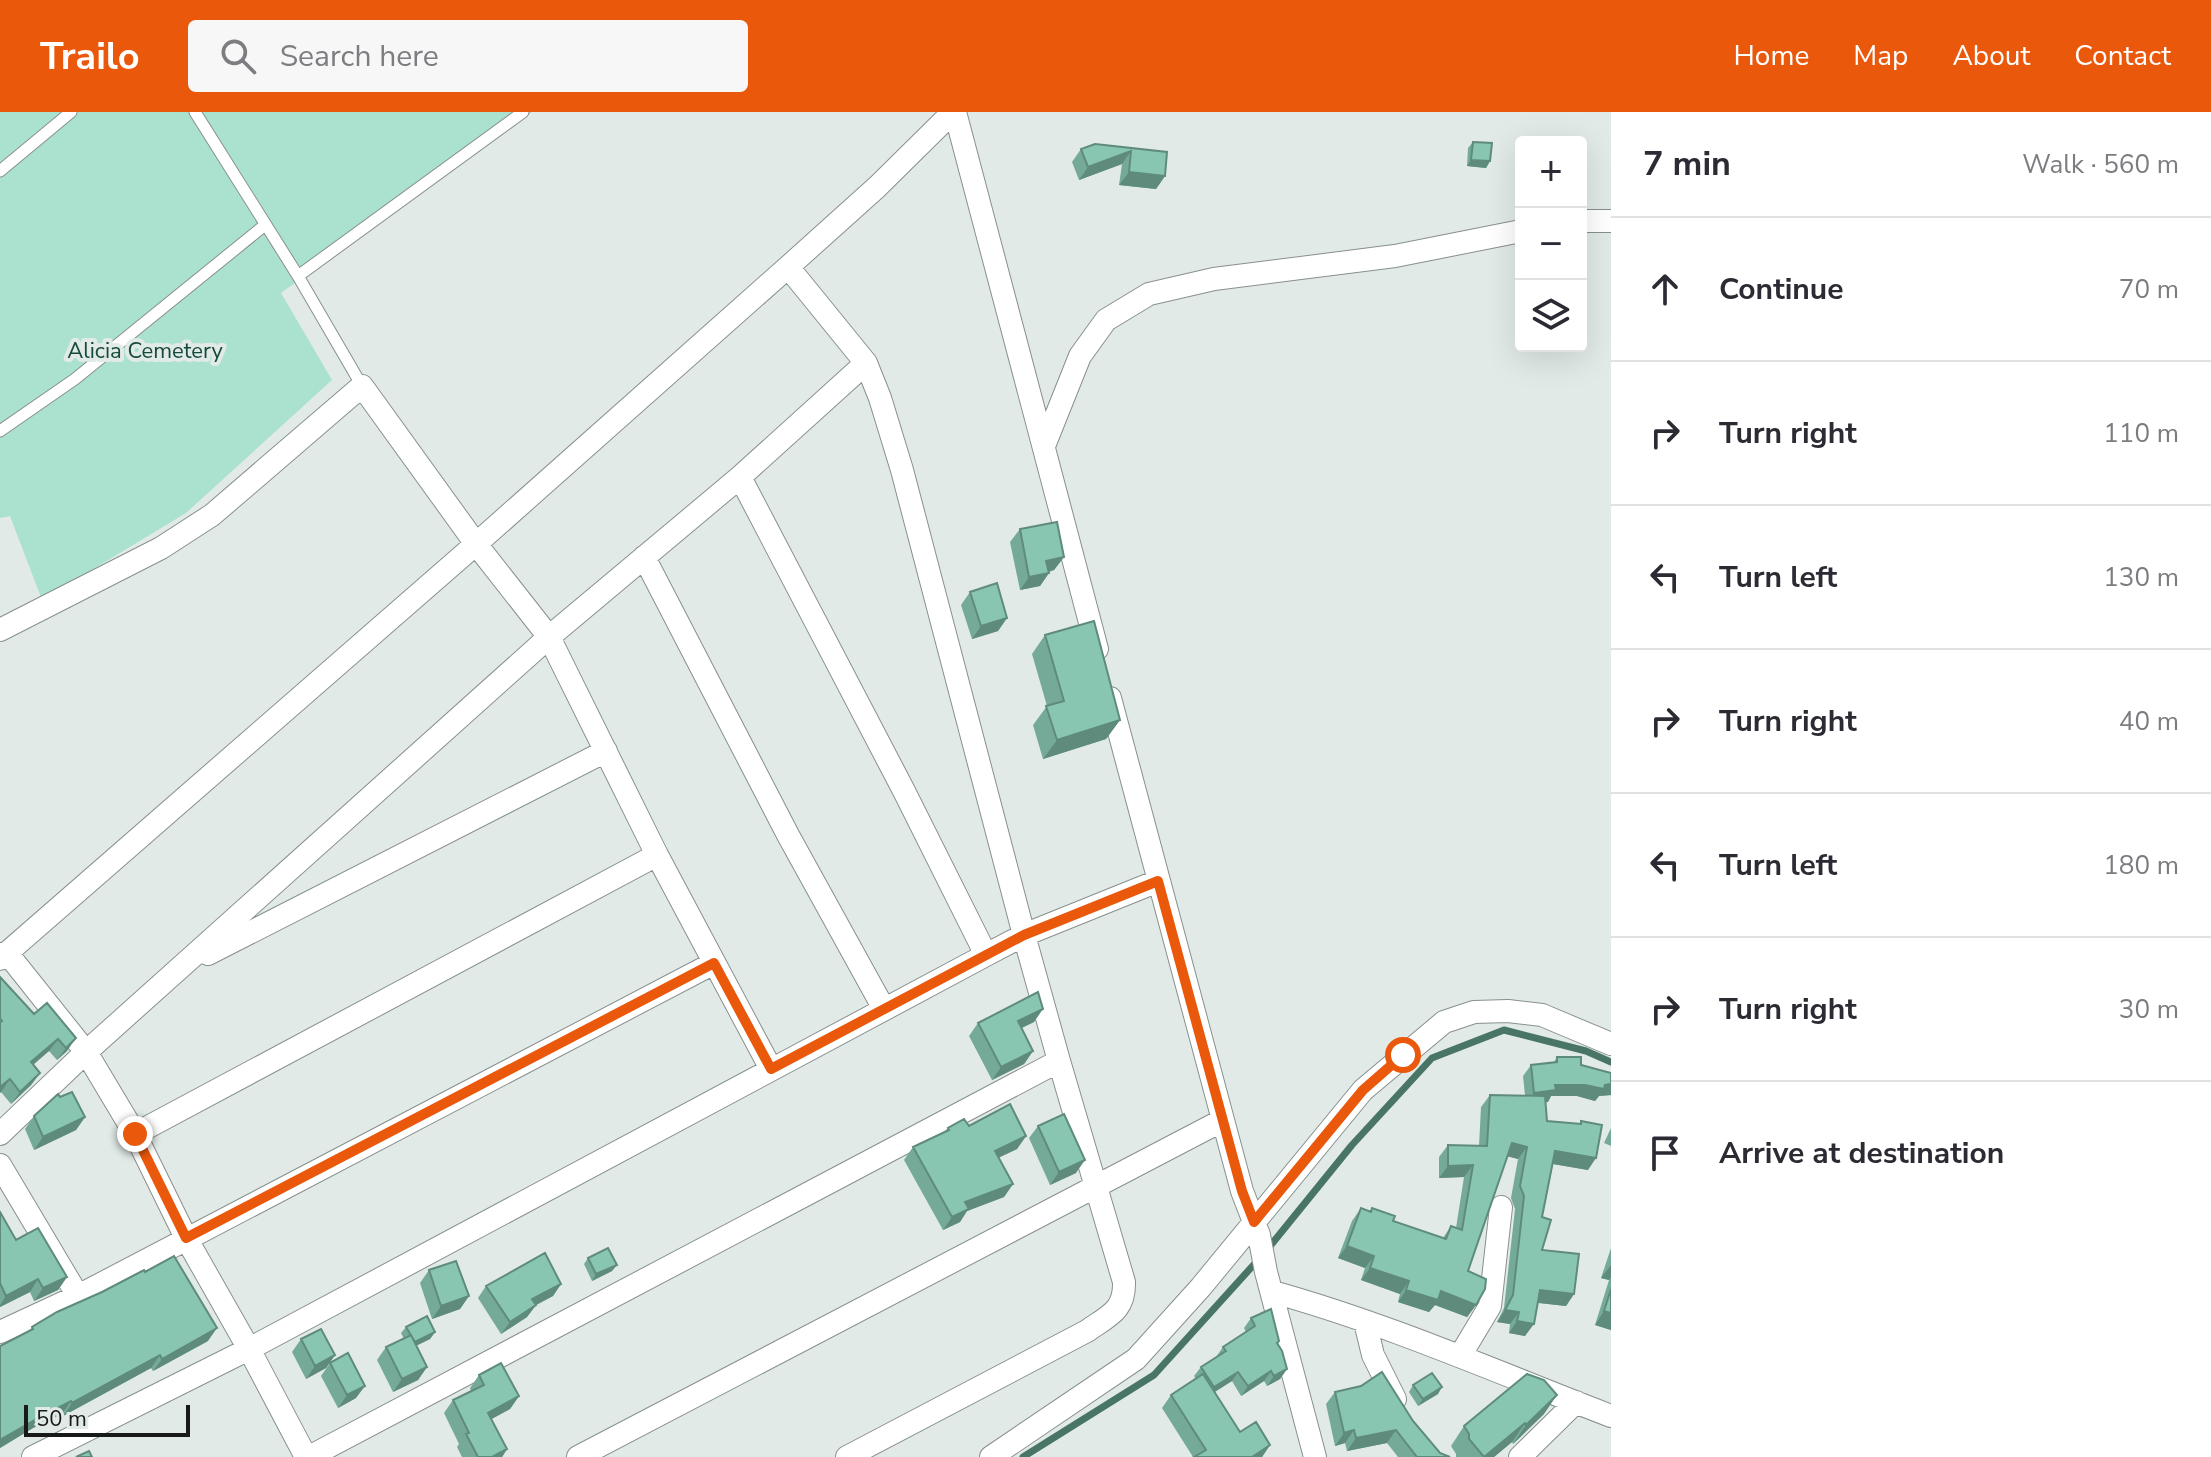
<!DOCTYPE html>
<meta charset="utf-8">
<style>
body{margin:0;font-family:"Nunito Sans",sans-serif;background:#f7f7f7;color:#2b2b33}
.controls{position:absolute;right:24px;top:24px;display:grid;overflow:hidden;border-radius:8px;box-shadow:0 8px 32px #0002}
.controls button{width:72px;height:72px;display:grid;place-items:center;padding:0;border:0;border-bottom:2px solid #e1e1e2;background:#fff;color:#2b2b33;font:40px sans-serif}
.scale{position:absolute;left:24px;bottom:20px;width:166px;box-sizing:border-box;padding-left:8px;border:4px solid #171a19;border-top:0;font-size:22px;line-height:28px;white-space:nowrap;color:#171a19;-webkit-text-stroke:6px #e1eae7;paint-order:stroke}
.stop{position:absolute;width:24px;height:24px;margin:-18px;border:6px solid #ea580c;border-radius:50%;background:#fff}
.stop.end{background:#ea580c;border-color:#fff;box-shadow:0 2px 8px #0008}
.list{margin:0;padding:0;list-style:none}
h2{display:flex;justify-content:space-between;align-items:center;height:104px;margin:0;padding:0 32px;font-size:34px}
h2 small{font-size:26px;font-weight:400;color:#7c7c81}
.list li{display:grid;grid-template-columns:52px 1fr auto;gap:24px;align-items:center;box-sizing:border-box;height:144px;padding:0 32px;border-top:2px solid #e1e1e2}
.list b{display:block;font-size:30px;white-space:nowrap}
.list em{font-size:26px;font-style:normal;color:#7c7c81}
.icon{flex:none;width:44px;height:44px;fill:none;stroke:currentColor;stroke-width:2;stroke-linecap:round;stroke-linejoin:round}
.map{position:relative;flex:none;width:1611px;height:1345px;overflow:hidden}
header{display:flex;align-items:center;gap:48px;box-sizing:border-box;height:112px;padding:0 40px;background:#ea580c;color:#fff}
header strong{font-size:38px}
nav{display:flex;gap:44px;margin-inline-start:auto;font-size:28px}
.search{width:560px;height:72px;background:#f7f7f7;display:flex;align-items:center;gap:20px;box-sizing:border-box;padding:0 28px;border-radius:8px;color:#7c7c81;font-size:30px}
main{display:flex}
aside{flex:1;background:#fff}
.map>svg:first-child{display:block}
</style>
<header>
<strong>Trailo</strong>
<div class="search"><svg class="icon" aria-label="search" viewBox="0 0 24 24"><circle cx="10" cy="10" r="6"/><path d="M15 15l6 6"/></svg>Search here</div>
<nav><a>Home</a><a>Map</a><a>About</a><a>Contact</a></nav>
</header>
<main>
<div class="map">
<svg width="1611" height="1345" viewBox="0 0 1611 1345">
<rect width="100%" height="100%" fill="#e1eae7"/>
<path fill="#abe1cf" d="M0 0H532L281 181 332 268 186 401 42 488 10 404 0 406Z"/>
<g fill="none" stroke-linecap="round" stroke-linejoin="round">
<path stroke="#497567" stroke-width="7" d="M1266 1139 1352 1033 1432 946 1504 918 1586 939 1611 950
M1023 1345 1154 1263 1258 1148"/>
<g stroke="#88908d" stroke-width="13">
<path id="lane" d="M195 0 298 164 362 274
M0 59 71 0
M298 164 523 0
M0 319 75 267 265 113"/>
</g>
<g stroke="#88908d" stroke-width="24">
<path id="street" d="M955 0 1097 537
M1581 109H1611
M788 155 866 251 880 286 902 358 1024 823 1059 949 1124 1170C1125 1199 1108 1204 1087 1219L847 1345
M1044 334 1080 244 1106 208 1149 182 1214 167 1395 144 1521 119
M740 365 904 679 986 843
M644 445 788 723 884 897
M0 518 161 436 212 403 362 274 476 432 549 525 657 743 771 957
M1110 586 1242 1079 1259 1123 1266 1160 1315 1345
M0 842 7 841 86 940 135 1022 186 1126 249 1237 306 1345
M208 842 606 639
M0 847 476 432 788 155 877 75 953 0
M0 1022 86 940 549 525 740 365 866 251
M135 1022 657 743
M0 1053 78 1184
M1273 1180C1388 1212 1499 1261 1611 1304
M1365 1210 1373 1243 1395 1287
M0 1220 78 1184 714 851
M1460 1244 1490 1194 1501 1095
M33 1345 249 1237 986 843 1024 823 1158 769
M309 1345 1059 949
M578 1345 1223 1008
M991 1345 1136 1247 1201 1175 1363 978 1444 910 1474 900 1508 899 1542 903 1611 932
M1520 1345 1576 1290"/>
</g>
<use href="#lane" stroke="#fff" stroke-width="11"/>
<use href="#street" stroke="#fff" stroke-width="22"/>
</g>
<path fill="#75aa99" d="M1473 30 1490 49 1486 56 1467 54 1468 36Z
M1081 37 1167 40 1165 64 1156 77 1119 73 1122 52 1079 68 1072 50Z
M1020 417 1064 445 1054 458 1049 460V461L1040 474 1020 478 1010 430Z
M970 480 1007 506 998 519 972 527 961 493Z
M1045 523 1120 608 1106 627 1043 647 1033 613 1047 594 1032 542Z
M0 865 34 902 47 891 67 939 57 948 49 939 33 953 40 961 31 973 11 992 1 980 0 981Z
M1034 910 1021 916 1033 939 1024 952 992 968 969 924 978 911Z
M1557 945 1611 961V983L1599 984 1595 989 1577 984H1551L1548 990H1545L1547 1009 1579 1012 1581 1009 1588 1058 1553 1052 1542 1105V1138L1574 1182 1566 1194 1538 1191 1525 1224 1509 1221 1510 1212 1497 1210 1504 1196 1515 1097 1511 1086 1518 1047 1507 1044 1468 1159 1476 1193 1467 1205 1435 1193 1429 1200 1398 1190 1400 1182 1361 1168 1365 1156 1338 1146 1352 1109 1361 1096 1370 1099 1372 1096 1393 1109 1443 1126 1451 1114 1456 1116 1464 1065 1439 1066V1045L1448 1033 1479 1034 1481 995 1490 983H1525L1523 964 1531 953 1554 950Z
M60 985 85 1005 76 1018 34 1038 25 1017 34 1004Z
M969 1014 1026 1024 1017 1037 998 1046 1013 1072 1004 1085 967 1099 960 1110 943 1118 904 1048 913 1035 944 1020 948 1016Z
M1038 1014 1076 1061 1050 1073 1029 1026Z
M1611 1016V1034L1604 1031Z
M0 1100 16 1128 67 1165 58 1178 34 1189 30 1180 0 1195Z
M1611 1136V1218L1595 1213 1609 1168 1601 1166Z
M588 1146 612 1159 592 1169 584 1152Z
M429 1158 469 1184 460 1197 432 1207 420 1171Z
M561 1172 553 1184 536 1193 527 1205 501 1222 478 1186 486 1174Z
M1251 1206 1279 1229 1278 1232 1287 1257 1280 1267 1267 1274 1264 1269 1241 1284 1232 1269 1214 1280 1240 1320 1270 1333 1262 1345H1193L1162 1296 1171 1283 1196 1267 1194 1264 1201 1255 1216 1245 1223 1235 1246 1220 1244 1216Z
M32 1215 208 1229 153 1259 151 1256 63 1304 62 1302 33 1316 0 1336V1234L30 1219Z
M406 1215 435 1220 430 1227 416 1234 427 1255 418 1268 393 1280 377 1248 386 1235 404 1227 401 1221Z
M301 1227 335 1243 326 1256 306 1267 292 1240Z
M330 1251 356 1286 338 1296 321 1264Z
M479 1263 519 1284 510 1297 491 1307 507 1337 502 1345H462L457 1335 459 1332 444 1301 453 1288 471 1279 470 1276Z
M1413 1273 1438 1282 1418 1294 1409 1280Z
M1335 1280 1413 1309 1440 1341 1450 1345H1398L1387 1331 1347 1339 1345 1331 1335 1334 1326 1292Z
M1544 1302 1513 1332 1512 1330 1494 1345H1456V1342L1451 1334 1464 1314Z"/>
<path fill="#5f8b7d" d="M1131 39 1122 52 1079 68 1088 55Z
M1471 48 1490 49 1486 56 1467 54Z
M1129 60 1165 64 1156 77 1119 73Z
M1064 445 1054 458 1037 462 1046 449Z
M1049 461 1040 474 1020 478 1029 465Z
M1007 506 998 519 972 527 981 514Z
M1120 608 1106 627 1043 647 1057 628Z
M1043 897 1034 910 1009 922 1018 909Z
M76 926 67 939 57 948 66 936Z
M58 927 49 939 22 962 31 950Z
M1033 939 1024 952 992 968 1001 955Z
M40 961 31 973 11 992 20 980Z
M10 967 1 980 0 981V975Z
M1611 972V983L1599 984 1595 989 1577 984H1551L1548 990 1526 992 1534 981 1555 973Z
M85 1005 76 1018 34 1038 43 1025Z
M1026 1024 1017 1037 985 1052 995 1039Z
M1512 1031 1527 1035 1518 1047 1503 1043Z
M1555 1039 1596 1046 1588 1058 1547 1051Z
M1085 1048 1076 1061 1050 1073 1059 1060Z
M1473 1053 1464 1065 1439 1066 1448 1054Z
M1013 1072 1004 1085 967 1099 960 1110 943 1118 952 1105 965 1090Z
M1347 1134 1374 1144 1365 1156 1338 1146Z
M617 1153 612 1159 592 1169 596 1162Z
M1611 1153V1165L1609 1168 1601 1166Z
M1370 1156 1409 1169 1400 1182 1361 1168Z
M67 1165 58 1178 34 1189 43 1176Z
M38 1167 30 1180 0 1195V1193L6 1184Z
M561 1172 553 1184 536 1193 527 1205 501 1222 510 1210 532 1187Z
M1406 1178 1441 1179 1476 1193 1467 1205 1435 1193 1429 1200 1398 1190Z
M1540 1178 1574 1182 1566 1194 1531 1190Z
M469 1184 460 1197 432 1207 441 1194Z
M1505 1198 1519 1200 1510 1212 1497 1210Z
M1604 1199 1611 1201V1218L1595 1213Z
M1517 1209 1534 1212 1525 1224 1509 1221Z
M217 1216 208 1229 153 1259 162 1247Z
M435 1220 430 1227 409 1237 414 1231Z
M160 1243 151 1256 63 1304 72 1291Z
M335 1243 326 1256 306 1267 315 1254Z
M427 1255 418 1268 393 1280 402 1267Z
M1287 1257 1280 1267 1267 1274 1274 1264Z
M1271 1259 1264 1269 1241 1284 1248 1274Z
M1238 1260 1232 1269 1207 1285 1214 1275Z
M365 1274 356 1286 338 1296 347 1283Z
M1442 1275 1438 1282 1418 1294 1423 1287Z
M1557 1283 1544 1302 1513 1332 1526 1313Z
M519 1284 510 1297 479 1314 488 1301Z
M71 1289 62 1302 33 1316 0 1336V1328L42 1304Z
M1525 1311 1512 1330 1494 1345H1485Z
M1354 1318 1345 1331 1335 1334 1344 1321Z
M1396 1318 1387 1331 1347 1339 1356 1326Z
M1270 1333 1262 1345H1252Z
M507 1337 502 1345H492Z"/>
<path fill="#88c6b2" stroke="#5f8b7d" stroke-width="2" d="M1473 30 1492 31 1490 49 1471 48Z
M1095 32 1167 40 1165 64 1129 60 1131 39 1088 55 1081 37Z
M1057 410 1064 445 1046 449 1049 461 1029 465 1020 417Z
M997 471 1007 506 981 514 970 480Z
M1094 509 1120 608 1057 628 1046 594 1064 589 1045 523Z
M0 865 34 902 47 891 76 926 66 936 58 927 31 950 40 961 20 980 10 967 0 975V910L2 909 0 906Z
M1038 880 1043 897 1018 909 1033 939 1001 955 978 911Z
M1557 945H1581V953L1611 961V972L1605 973 1604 977 1585 973H1555L1556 978 1534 981 1531 953 1557 950Z
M72 980 85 1005 43 1025 34 1004 58 982 60 985Z
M1490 983 1545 984 1547 1009 1581 1012V1009L1602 1013 1596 1046 1555 1039 1542 1105 1551 1108 1542 1138 1579 1142 1574 1182 1540 1178 1534 1212 1517 1209 1519 1200 1505 1198 1513 1183 1524 1084 1520 1074 1527 1035 1512 1031 1468 1159 1486 1167 1485 1177 1476 1193 1441 1179 1438 1188 1406 1178 1409 1169 1370 1156 1374 1144 1347 1134 1361 1096 1371 1100 1372 1096 1395 1104 1393 1109 1446 1127 1451 1114 1462 1118 1473 1053 1448 1054V1033L1487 1034Z
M1010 992 1026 1024 995 1039 1013 1072 965 1090 969 1097 952 1105 913 1035 949 1018 948 1016 964 1007 969 1014Z
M1064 1002 1085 1048 1059 1060 1038 1014Z
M0 1100 16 1128 38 1116 67 1165 43 1176 38 1167 6 1184 0 1171Z
M608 1136 617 1153 596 1162 588 1146Z
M545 1141 561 1172 532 1187 536 1193 510 1210 486 1174Z
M174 1144 217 1216 162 1247 160 1243 72 1291 71 1289 42 1304 0 1328V1234L33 1217 32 1215 57 1200 102 1180 144 1158 145 1160Z
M456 1149 469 1184 441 1194 429 1158Z
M1611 1177V1201L1604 1199Z
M1271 1197 1279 1229 1277 1231 1282 1239 1287 1257 1274 1264 1271 1259 1248 1274 1238 1260 1214 1275 1201 1255 1226 1239 1223 1235 1255 1214 1251 1206Z
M427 1204 435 1220 415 1230 406 1215Z
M321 1217 335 1243 315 1254 301 1227Z
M411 1223 427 1255 402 1267 386 1235Z
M348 1241 365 1274 347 1283 330 1251Z
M501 1251 519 1284 488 1301 507 1337 492 1345H478L466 1322 469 1321 453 1288 484 1273 479 1263Z
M1382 1260 1413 1309 1440 1341 1450 1345H1417L1396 1318 1356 1326 1354 1318 1344 1321 1335 1280 1361 1274Z
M1432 1261 1442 1275 1423 1287 1413 1273Z
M1203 1262 1240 1320 1256 1310 1270 1333 1252 1345H1194L1206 1338 1171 1283Z
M1527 1262 1544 1268 1557 1283 1526 1313 1525 1311 1484 1345 1469 1327V1322L1464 1314Z
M89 1339 92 1345H76Z"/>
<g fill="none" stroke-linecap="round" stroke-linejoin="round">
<path stroke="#ea580c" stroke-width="10" d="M135 1022 186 1126 714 851 771 957 1024 823 1158 769 1242 1079 1254 1110 1363 978 1403 943"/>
</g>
<g text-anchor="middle" stroke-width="8" stroke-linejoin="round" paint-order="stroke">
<g font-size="22" fill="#164a3d" stroke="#e1eae7">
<text x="145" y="246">Alicia Cemetery</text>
</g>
</g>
</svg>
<div class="controls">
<button>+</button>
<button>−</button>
<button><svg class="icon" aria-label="layers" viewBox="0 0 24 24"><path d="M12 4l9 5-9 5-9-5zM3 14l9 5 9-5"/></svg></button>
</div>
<div class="scale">50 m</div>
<div class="stop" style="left:1403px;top:943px"></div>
<div class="stop end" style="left:135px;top:1022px"></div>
</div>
<aside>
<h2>7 min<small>Walk · 560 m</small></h2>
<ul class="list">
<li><svg class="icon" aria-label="ahead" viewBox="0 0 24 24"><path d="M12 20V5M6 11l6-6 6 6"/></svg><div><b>Continue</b></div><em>70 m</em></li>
<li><svg class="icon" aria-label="right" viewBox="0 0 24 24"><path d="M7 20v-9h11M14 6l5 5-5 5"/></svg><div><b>Turn right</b></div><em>110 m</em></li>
<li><svg class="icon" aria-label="left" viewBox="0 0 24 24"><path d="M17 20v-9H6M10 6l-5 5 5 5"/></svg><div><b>Turn left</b></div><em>130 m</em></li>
<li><svg class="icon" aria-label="right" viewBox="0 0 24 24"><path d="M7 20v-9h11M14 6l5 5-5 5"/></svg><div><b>Turn right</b></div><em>40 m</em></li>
<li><svg class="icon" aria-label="left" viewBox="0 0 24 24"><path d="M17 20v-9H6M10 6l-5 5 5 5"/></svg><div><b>Turn left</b></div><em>180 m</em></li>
<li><svg class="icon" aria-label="right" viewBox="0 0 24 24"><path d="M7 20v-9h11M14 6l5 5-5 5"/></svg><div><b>Turn right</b></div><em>30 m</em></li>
<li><svg class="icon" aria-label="arrive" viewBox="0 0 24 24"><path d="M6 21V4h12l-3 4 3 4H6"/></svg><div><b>Arrive at destination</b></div></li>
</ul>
</aside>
</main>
